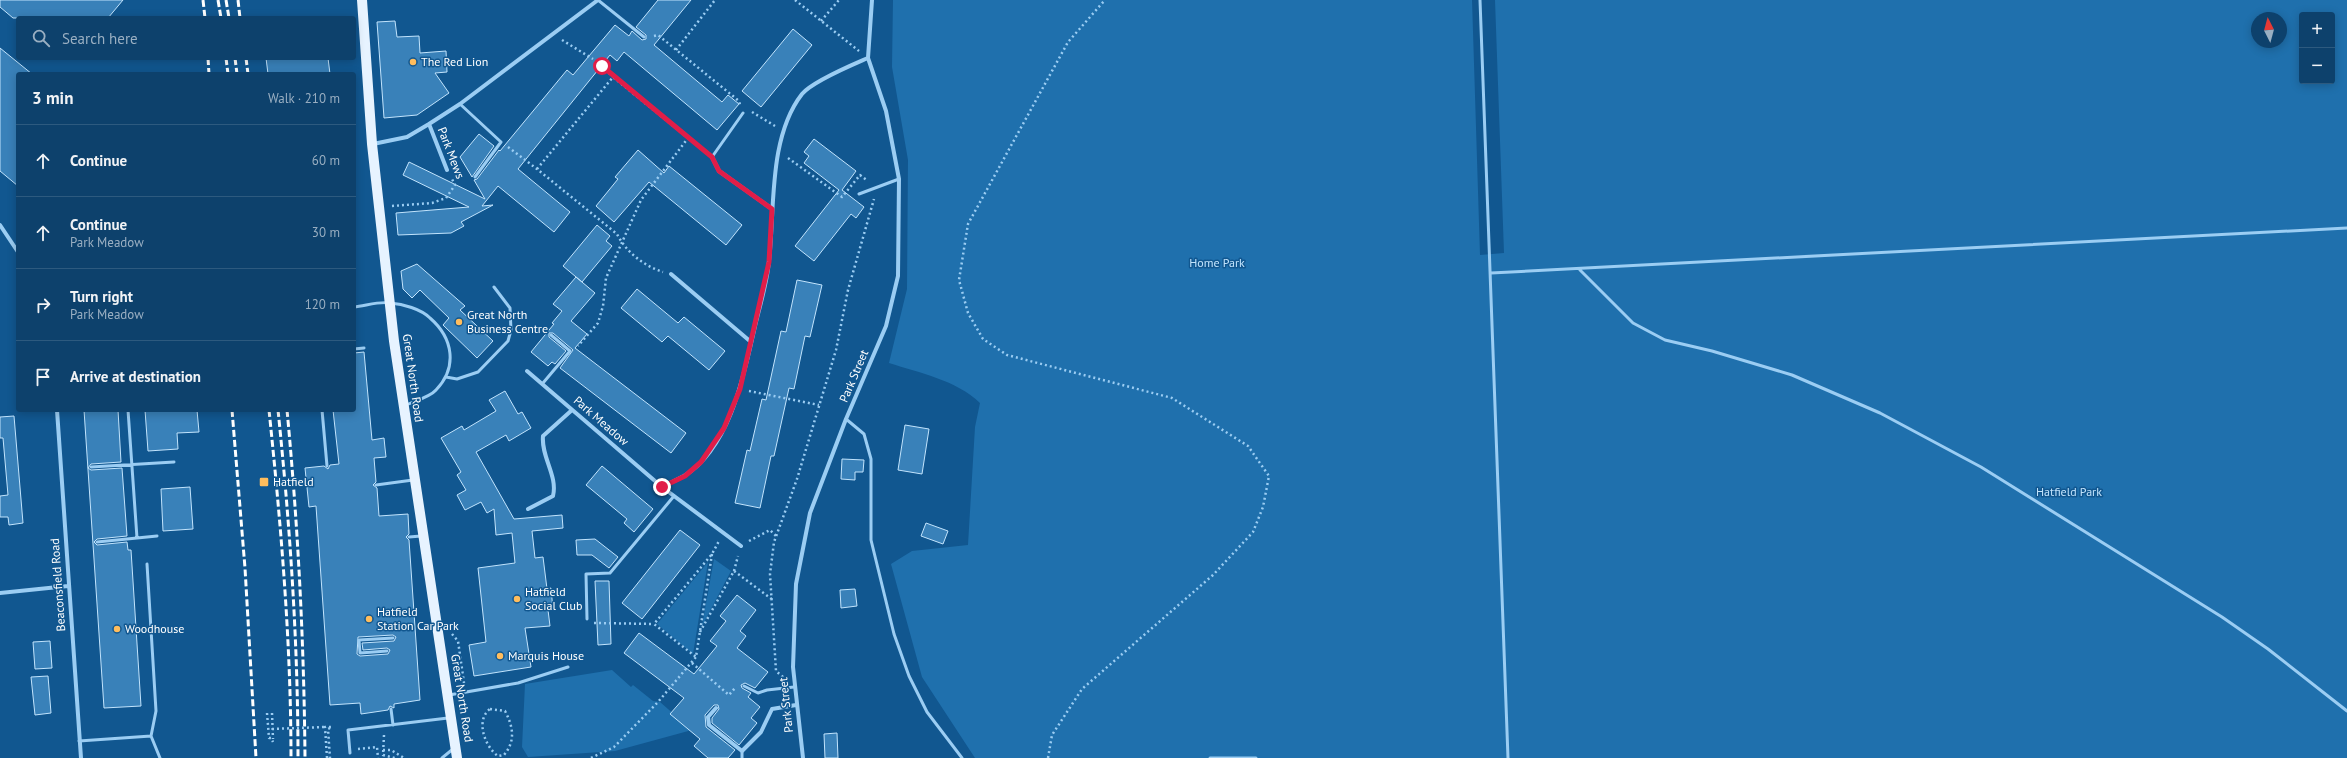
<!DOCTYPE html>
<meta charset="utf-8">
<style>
body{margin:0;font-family:"PT Sans",sans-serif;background:#1b4c74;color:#f1f3f6}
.controls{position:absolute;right:12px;top:12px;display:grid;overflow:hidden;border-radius:4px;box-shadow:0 2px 10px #0003}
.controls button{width:36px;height:36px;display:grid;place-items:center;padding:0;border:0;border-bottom:1px solid #2d5a7f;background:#0d416c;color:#f1f3f6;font:20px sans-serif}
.compass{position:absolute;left:2251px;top:12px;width:36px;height:36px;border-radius:50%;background:#0d416c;box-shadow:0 2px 10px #0003;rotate:354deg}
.stop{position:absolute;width:12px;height:12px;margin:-9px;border:3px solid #e11d48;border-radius:50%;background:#fff}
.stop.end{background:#e11d48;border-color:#fff;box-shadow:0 1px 4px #0008}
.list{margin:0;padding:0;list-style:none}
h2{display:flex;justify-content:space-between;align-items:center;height:52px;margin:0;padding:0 16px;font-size:17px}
h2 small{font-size:13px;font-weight:400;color:#9aafc2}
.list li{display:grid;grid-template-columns:26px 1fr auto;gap:12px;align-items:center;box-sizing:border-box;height:72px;padding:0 16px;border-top:1px solid #2d5a7f}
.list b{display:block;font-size:15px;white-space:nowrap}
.list p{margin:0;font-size:13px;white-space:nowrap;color:#9aafc2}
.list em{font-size:13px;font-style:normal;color:#9aafc2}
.icon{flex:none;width:22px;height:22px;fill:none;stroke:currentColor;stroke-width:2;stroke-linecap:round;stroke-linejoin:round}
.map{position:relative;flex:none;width:2347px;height:758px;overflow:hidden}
.search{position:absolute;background:#0d416c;box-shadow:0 2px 10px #0003;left:16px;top:16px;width:340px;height:44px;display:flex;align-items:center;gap:10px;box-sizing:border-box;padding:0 14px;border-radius:4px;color:#9aafc2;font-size:15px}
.panel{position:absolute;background:#0d416c;box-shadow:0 2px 10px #0003;left:16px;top:72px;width:340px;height:340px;border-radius:4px}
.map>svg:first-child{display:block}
</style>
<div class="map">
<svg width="2347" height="758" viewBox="0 0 2347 758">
<rect width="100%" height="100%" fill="#115790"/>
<path fill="#1f70ad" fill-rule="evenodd" d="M893 0H1472L1480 255 1504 253 1495 0H2347V758H975L922 677 891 564 912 551 968 545 975 427 980 403C956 380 920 373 889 363L907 289 908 160 892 67ZM2302 15H2332V81H2302ZM2257 18H2281V42H2257Z
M714 559 731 571 702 626Z
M708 562 693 654 657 624Z
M612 670 631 687 633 685 653 701 660 702 692 730 615 751 528 757 522 747 525 684Z"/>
<path fill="#3981b9" stroke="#c2e4fd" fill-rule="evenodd" d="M0 0H123L108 18H13L0 7Z
M658 0H691L654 45 722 102 728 95 739 104 717 130 624 52 617 61 610 55 518 169 570 212 554 232 498 186 482 206 493 205 461 222 464 226 451 233 398 235 396 213 469 207 403 175 409 162 485 199 474 180 477 179 499 150 500 151 567 70 573 75 615 25 629 36 632 31 642 40 646 39V35L636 27Z
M395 21 397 37 419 36 420 53 446 51 447 72 435 73 449 93 417 115 384 118 377 22Z
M793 29 812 45 761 107 742 91Z
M0 48 32 74H18V186L0 171Z
M266 58H328L330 74H268Z
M479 134 494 146 472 177 460 157Z
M814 139 856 171 842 190 864 207 856 218 851 214 814 261 795 246 839 190 804 163 809 156 804 152Z
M638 150 664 173 669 166 742 225 726 245 649 182 614 222 596 206 618 179 615 177Z
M597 225 610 236 606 241 612 246 582 282 563 266Z
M417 264 465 306 460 310 493 341 477 358 443 325 449 318 420 290 412 298 403 289 401 271Z
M576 277 595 293 571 321 587 334 575 348 686 433 671 453 560 368 573 350 553 333H549V337L566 351 555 364 552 362 548 366 531 352 554 324 552 323 562 311 553 304Z
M797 280 822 285 810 337 805 336 794 389 789 388 774 456H771L760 508 735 503 747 450 750 451 762 399 766 400 781 331 786 332Z
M637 289 678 323 684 317 725 351 709 370 668 336 662 342 621 308Z
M364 352 372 440 384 438 385 448 386 457 374 458 376 482 373 485 377 488 379 516 408 514 409 534 406 537 409 540 420 700 394 704V708L390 706 388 710 361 714 360 703 330 705 316 506 309 507 305 468 324 466 328 469 330 465 339 464 333 410H354V353ZM393 635 396 637 394 641 362 643 363 650 387 648 390 650 388 654 360 656 357 654 358 637Z
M505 391 518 414 522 412 531 428 509 441 506 435 476 452 514 519 562 515 563 528 532 531 535 558 543 557 547 589 551 588 553 610H548L550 626 525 628 531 667 474 676 469 645 486 642 478 568 515 563 512 533 496 535 494 509 487 513 481 502 465 510 457 495 466 490 457 475 461 472 441 438 462 426 464 430 496 411 489 400Z
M84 410H118L121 462 91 464 88 468 91 470 122 468 127 536 97 539 94 542 97 545 127 542 128 550H131L141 706 104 708Z
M145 410H197L199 432 177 433 178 449 148 451Z
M14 416 23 523 9 525 8 517H0V496L8 495 3 438H0V417Z
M905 425 929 429 922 474 898 470Z
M842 459 864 460 863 472H855V480L841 479Z
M602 466 653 509 634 532 624 523 627 519 586 485Z
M190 487 193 529 163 531 161 489Z
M926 523 948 531 943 544 921 536Z
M680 530 700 545 642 619 622 603Z
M595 539 618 557 609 568 592 555H577L576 540Z
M595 581H609L611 644 598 645Z
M855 589 857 606 841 608 840 590Z
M737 595 756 610 740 631 746 636 737 648 768 672 755 688 745 683 741 685 742 688 751 693 748 697 760 707 751 718 757 723 739 745 712 723V718L719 709 718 705H714L705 715 706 727 735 750 728 758H708L694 746 700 739 670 714 684 698 624 653 639 633 694 674 717 646 710 641 726 621 720 616Z
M50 641 52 668 35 669 33 642Z
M48 676 51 713 35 715 31 677Z
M837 733 838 758H825L824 734Z"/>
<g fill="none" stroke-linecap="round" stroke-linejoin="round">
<path stroke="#9bcdf3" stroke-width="2.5" stroke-dasharray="2 3" stroke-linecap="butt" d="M795 0 859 51
M821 21 839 0
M654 36 658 35 739 101 740 105
M562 40 593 59
M676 50 715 0
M602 66 613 77
M752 112 775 126
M688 138 705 152
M508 147 537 169 617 234C626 252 644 266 663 272
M788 158 842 197 860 175 868 181
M537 169 613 77 688 138 641 200 606 278 603 306 598 323 578 346
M392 206 432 203 446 198 455 185 451 177
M749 391 819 405
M749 541 770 530 776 536
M712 554 696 657 654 624 712 554 719 541
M734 571 738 556
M594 623 654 624
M700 632 734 571 773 600
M452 634 458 641 464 683
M692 663 729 695 735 688
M783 677 776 671 770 574 774 542 797 479 836 350 848 290 874 199
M490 709 505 711C513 726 516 741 504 755L498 756C485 747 475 720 490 709Z
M267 713 269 738H271L273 742
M272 713 273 739
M330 728 328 729 330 758
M384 735 383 755 395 758
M358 749 377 747 378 758
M383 750H391L404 758
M327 758 325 727H333
M591 758 614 747 658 702 696 657
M1048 758 1052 735 1082 689 1213 575 1253 532 1263 507 1269 476 1248 446 1172 398 1007 355 983 339 968 313 959 280 968 224 1068 42 1105 0"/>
<path stroke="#9bcdf3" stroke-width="3" d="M598 0 644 37
M1480 0 1508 758
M460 104 501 142 475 177
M712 157 743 113
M859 194 899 179
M1580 270 1633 323 1665 340 1712 351 1792 375 1880 413 1981 467 2222 617 2268 649 2347 711
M1491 273 2347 228
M354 307C365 306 379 301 390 303 403 304 421 309 430 318 453 338 458 367 436 390 430 397 415 401 406 405
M354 349 364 348
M446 377 457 379 478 372 508 341 511 330 510 308 494 287
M543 383 570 351 551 335
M128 410 137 538
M322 410 327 466
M846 419 864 434 871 459V540L894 634 909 676 927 712 962 758
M91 467 174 462
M376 485 413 480
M409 537 421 536
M97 542 157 536
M147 564 156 711 151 736
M587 619 586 574 610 573 674 496
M387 651 360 653 359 640 393 638
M744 686 758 693 767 690 794 687
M449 695 518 683 568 667
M391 709 393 725
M79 741 151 736 160 758
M742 751V758
M350 753 348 730 448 718
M442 758 453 749
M1210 758H1256"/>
<path stroke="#9bcdf3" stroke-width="4" d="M429 124 447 170
M373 144 407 137 429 124 460 104 598 0
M712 157 719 171 772 209
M0 225 18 252
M671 274 751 342
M527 371 662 487 741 546
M57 410 81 758
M662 487C669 483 677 480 684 476 730 448 744 375 755 326 760 305 767 283 769 261 775 209 768 138 802 94 813 81 852 65 868 58
M528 509 553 496C558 476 541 457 543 436L572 410
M0 593 68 586
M716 708 708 717 709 725 742 751 761 732 772 709 796 705
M803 758 793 667 796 584 810 513 846 419 886 326 898 276 899 179 886 111 868 58 872 0"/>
<path stroke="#e7f3ff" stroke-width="10" d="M362 0 372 144 394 341 457 758"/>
<path stroke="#fff" stroke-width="3" stroke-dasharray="7 3" stroke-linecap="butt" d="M203 0 205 18
M218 0 221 18
M226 0 229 18
M238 0 240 18
M208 58 209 74
M226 58 228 74
M235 58 237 74
M246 58 248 74
M232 410 245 568 256 758
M269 410C281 526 291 642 291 758
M278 410C290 526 298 642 298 758
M287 410C298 526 304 642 305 758"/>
<path stroke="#9bcdf3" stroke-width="2.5" stroke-dasharray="2 3" stroke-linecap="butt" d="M272 729 325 727"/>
</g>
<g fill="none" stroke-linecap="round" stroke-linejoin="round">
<path stroke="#e11d48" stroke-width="5" d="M602 66 712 157 719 171 772 209 769 262 740 389 724 428 701 462 685 476 662 487"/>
</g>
<g fill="#ffbd5d" stroke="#115790" stroke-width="1.5">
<circle cx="413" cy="62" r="4"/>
<circle cx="459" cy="322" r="4"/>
<rect x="259" y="477" width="10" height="10" rx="2"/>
<circle cx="517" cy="599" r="4"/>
<circle cx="369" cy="619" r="4"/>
<circle cx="117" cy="629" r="4"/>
<circle cx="500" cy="656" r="4"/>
</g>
<g text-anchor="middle" stroke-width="3" stroke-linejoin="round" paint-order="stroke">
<g font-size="12" fill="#fff" stroke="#115790" text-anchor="start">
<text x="421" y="66">The Red Lion</text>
<text x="467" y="319">Great North<tspan x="467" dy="14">Business Centre</tspan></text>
<text x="273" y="486">Hatfield</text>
<text x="525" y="596">Hatfield<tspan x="525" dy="14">Social Club</tspan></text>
<text x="377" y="616">Hatfield<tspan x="377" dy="14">Station Car Park</tspan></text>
<text x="125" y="633">Woodhouse</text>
<text x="508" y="660">Marquis House</text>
</g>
<g font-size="12" fill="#fff" stroke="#115790">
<text transform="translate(451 153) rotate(69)" y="4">Park Mews</text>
<text transform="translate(854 376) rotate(-67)" y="4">Park Street</text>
<text transform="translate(413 378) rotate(82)" y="4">Great North Road</text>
<text transform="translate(601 421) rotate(41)" y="4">Park Meadow</text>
<text transform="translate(58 585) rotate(-94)" y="4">Beaconsfield Road</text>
<text transform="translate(462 698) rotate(81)" y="4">Great North Road</text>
<text transform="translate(786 705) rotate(-96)" y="4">Park Street</text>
</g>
<g font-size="12" fill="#c2e4fd" stroke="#115790">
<text x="1217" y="267">Home Park</text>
<text x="2069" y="496">Hatfield Park</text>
</g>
</g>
</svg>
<div class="controls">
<button>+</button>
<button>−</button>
</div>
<svg class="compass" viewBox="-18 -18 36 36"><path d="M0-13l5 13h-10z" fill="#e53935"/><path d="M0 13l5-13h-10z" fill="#9aafc2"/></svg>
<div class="stop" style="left:602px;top:66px"></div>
<div class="stop end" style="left:662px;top:487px"></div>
<div class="search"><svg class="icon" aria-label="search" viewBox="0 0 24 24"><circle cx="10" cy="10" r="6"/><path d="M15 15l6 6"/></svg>Search here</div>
<section class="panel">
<h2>3 min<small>Walk · 210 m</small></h2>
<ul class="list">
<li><svg class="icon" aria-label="ahead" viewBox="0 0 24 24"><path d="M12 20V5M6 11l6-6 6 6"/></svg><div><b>Continue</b></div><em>60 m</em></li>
<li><svg class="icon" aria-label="ahead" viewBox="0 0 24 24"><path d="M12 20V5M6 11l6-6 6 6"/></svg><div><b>Continue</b><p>Park Meadow</p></div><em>30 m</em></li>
<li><svg class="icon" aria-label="right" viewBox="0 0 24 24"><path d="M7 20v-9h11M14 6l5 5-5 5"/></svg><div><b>Turn right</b><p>Park Meadow</p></div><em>120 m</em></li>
<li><svg class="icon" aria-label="arrive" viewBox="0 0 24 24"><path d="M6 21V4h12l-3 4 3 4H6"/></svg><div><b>Arrive at destination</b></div></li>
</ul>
</section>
</div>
